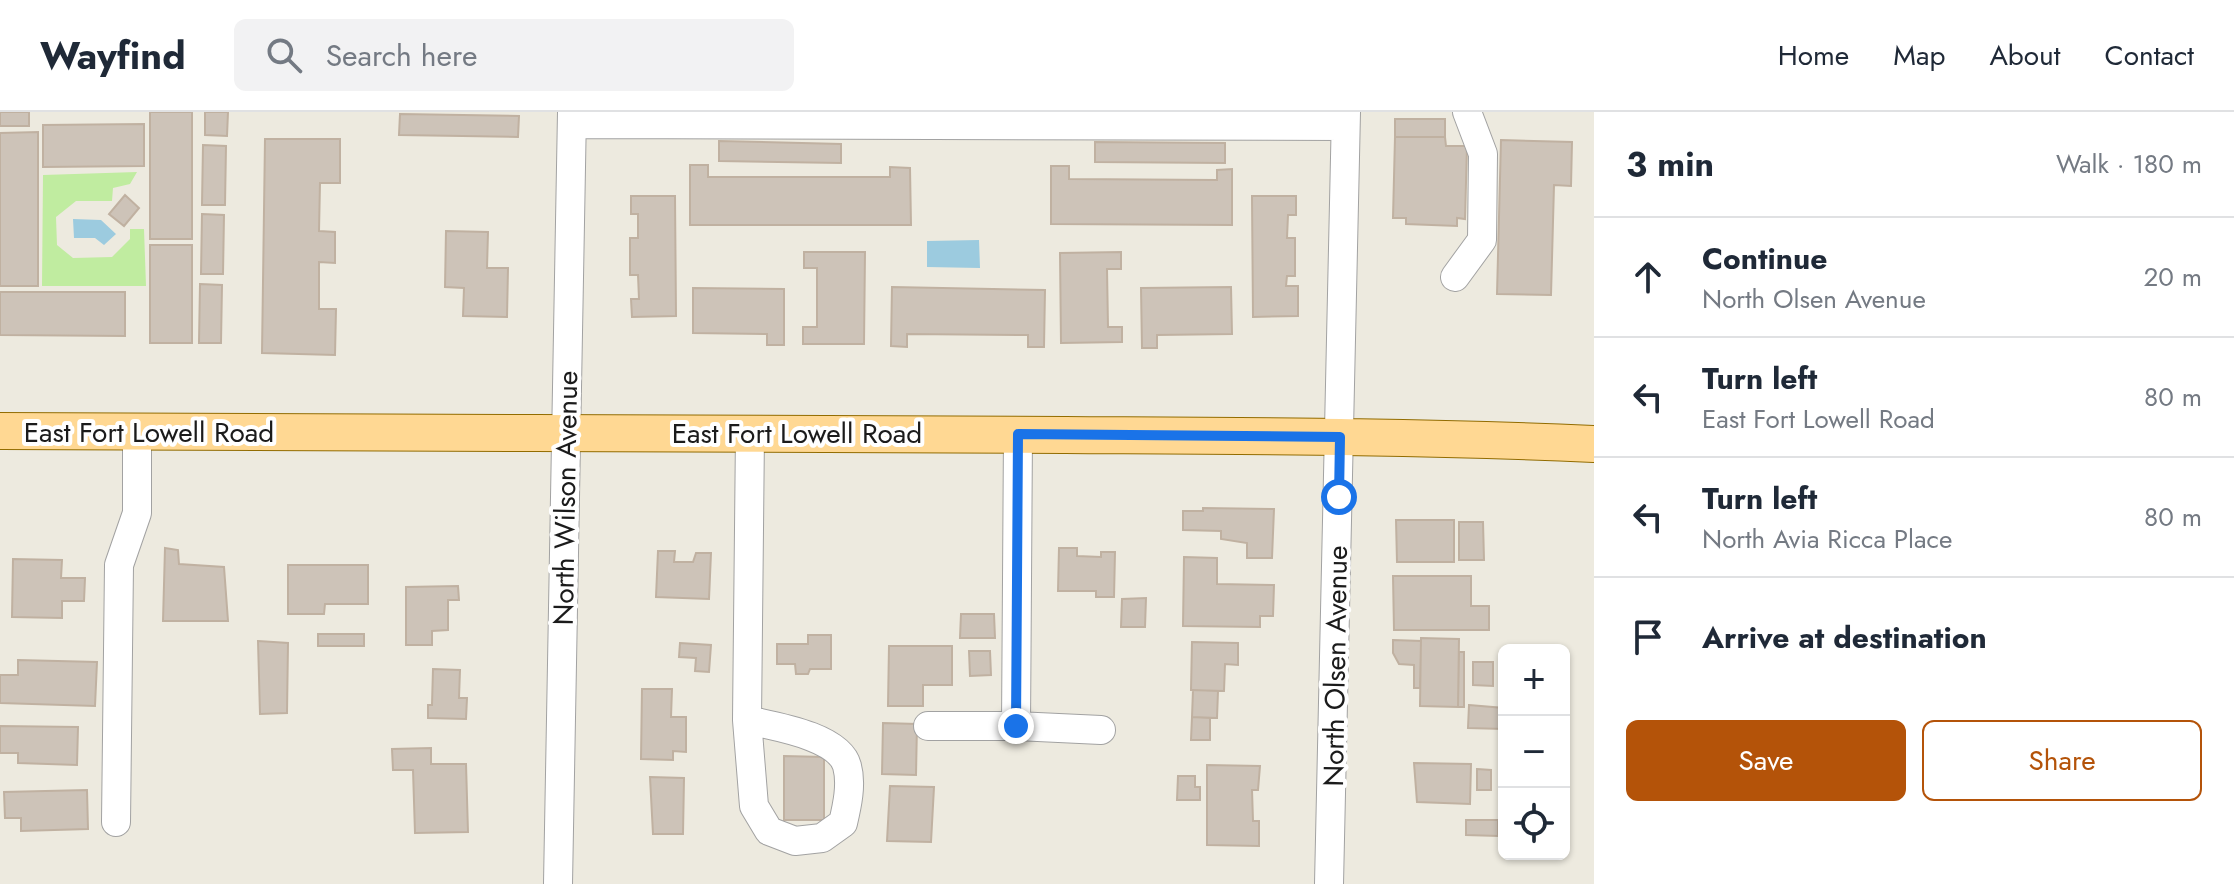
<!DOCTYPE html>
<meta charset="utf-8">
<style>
body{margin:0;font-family:Jost,sans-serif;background:#f2f2f3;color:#1f2937}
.controls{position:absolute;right:24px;bottom:24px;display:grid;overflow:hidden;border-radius:12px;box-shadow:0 2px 6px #0004}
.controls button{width:72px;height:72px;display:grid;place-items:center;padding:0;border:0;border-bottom:2px solid #e0e1e3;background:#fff;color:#1f2937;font:40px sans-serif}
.stop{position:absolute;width:24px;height:24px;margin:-18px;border:6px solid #1a73e8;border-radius:50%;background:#fff}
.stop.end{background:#1a73e8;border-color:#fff;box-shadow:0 2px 8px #0008}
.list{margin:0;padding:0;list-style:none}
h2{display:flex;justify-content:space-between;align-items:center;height:104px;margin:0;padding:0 32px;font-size:34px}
h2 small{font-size:26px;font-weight:400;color:#747a83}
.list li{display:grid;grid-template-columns:52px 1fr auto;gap:24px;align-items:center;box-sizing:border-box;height:120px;padding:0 32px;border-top:2px solid #e0e1e3}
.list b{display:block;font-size:30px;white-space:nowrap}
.list p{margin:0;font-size:26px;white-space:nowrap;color:#747a83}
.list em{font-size:26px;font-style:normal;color:#747a83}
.actions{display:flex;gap:16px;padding:24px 32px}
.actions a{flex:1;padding:18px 0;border:2px solid #b45309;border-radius:12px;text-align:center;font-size:28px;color:#b45309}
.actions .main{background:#b45309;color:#fff}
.icon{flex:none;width:44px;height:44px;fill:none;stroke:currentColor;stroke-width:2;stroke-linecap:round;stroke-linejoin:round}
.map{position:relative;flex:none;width:1594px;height:772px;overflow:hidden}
header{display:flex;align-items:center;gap:48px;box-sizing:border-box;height:112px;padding:0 40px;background:#fff;border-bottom:2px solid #e0e1e3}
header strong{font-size:38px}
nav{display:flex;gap:44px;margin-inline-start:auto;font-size:28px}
.search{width:560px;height:72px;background:#f2f2f3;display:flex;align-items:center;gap:20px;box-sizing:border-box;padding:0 28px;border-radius:12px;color:#747a83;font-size:30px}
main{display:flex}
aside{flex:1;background:#fff}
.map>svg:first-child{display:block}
</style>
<header>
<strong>Wayfind</strong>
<div class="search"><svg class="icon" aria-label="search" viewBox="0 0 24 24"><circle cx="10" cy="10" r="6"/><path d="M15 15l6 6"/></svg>Search here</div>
<nav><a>Home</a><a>Map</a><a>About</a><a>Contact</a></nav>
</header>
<main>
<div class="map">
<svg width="1594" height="772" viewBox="0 0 1594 772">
<rect width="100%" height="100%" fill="#edeadf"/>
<path fill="#c0eca0" d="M137 60 130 72 113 76 112 89H76L56 105 57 133 73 146 112 145 130 127V117H144L146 174H42L43 63Z"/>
<path fill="#9ccbdf" d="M73 107 101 108 116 122 104 133 95 126H74Z
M979 128 980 156 927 155V129Z"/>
<path fill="#cdc3b8" stroke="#c0b1a1" stroke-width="2" d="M0 0H29V14H0Z
M150 0H192V127H150Z
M205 0H228L227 24 205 23Z
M400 2 519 4 518 25 399 23Z
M1395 7H1445V25H1395Z
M144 12V54L43 55V13Z
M38 20V174H0V21Z
M1395 25H1445L1446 34H1467L1465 107 1457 106V114L1406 112V106H1393Z
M265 27H340V71H320L319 119 335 120V151L319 150V197H336L335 243 262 241Z
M1501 28 1572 30 1571 74 1554 73 1551 183 1497 182Z
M719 29 841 32V51L719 49Z
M1095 30 1225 31V51L1095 50Z
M203 33 226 34 225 93H202Z
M690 53H708V65H890V55L910 56 911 113H690Z
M1051 54H1069V67L1217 68V58L1232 57V113L1051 112Z
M125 83 139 96 124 114 109 102Z
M631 84H675L676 204 632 205 631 187H639L638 163H630V126H638V102H631Z
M1252 84H1296V103H1288L1287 126H1295V164H1287L1286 174H1298V204L1253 205Z
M202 102 224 103 223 162H201Z
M446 119 488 120 487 156H508L507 205 463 204 464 176 445 175Z
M150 133H192V231H150Z
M804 140H865L864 232H803V215H817V156H804Z
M1121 140V157H1107L1108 215H1122V230L1061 231 1060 141Z
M200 172 222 173 221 231H199Z
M892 175 1045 178 1044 235H1028V223L907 222V235L891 234Z
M1231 175 1232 222 1157 223V236H1142L1141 176Z
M693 176 784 177V233H767V222L693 221Z
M0 180H125V224L0 223Z
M1203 396 1274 397 1272 446H1247V431L1221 427V419L1183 418V399H1203Z
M1396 408H1454V450H1397Z
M1459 410H1483L1484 448H1459Z
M165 436 178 438 179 452 224 455 228 509H163Z
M1059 436H1077V444L1101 445V440H1115L1114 485H1096V479H1058Z
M658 439H675L674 450H693L696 441H711L709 487 656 485Z
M1184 445 1217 446V472L1274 473 1273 504H1260V515L1183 514Z
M13 447 62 448 61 466H85L84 489H62V506L12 505Z
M288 453H368V492H325L324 502H288Z
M1393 464H1471V494H1489V518H1394Z
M458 474 459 488H448V518L432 519V533H406V475Z
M1146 486 1145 515H1121L1122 487Z
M961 502H994L995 526H960Z
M318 522H364V534H318Z
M808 523H831V557H810L808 562H796L795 552H777V532H808Z
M1421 526 1459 527 1458 595 1420 594Z
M1393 528 1421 529 1420 576H1414V553L1399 552 1393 541Z
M258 529 288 531 287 601 260 602Z
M1192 530 1238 531V553L1225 552 1224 579 1191 578Z
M680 531 711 533 709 560 695 559 696 546 679 545Z
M889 534H952V573H923V594H888Z
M969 539H990L991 563 970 564Z
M1459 540H1464V595H1458Z
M18 548 97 550 95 594 0 591V563H18Z
M1473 550H1493V574L1473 573Z
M433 557 460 558 459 586H467L466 607 428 606V593H432Z
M642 577H672L671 605H686V640L673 639V648L641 647Z
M1193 578 1218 579 1217 606 1192 605Z
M1469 593 1504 596V617L1468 616Z
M1192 605 1210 606V628H1191Z
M883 611 917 612 916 663 882 662Z
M0 614 78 615 77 653 18 651V641H0Z
M431 636V652H466L468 720 415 721 413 658H393L392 637Z
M784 644 824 645V708H784Z
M1414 651 1471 652 1470 692 1417 690Z
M1207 653 1260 654 1258 678H1252L1253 709H1259V734L1207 733Z
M1477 657 1491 658V678H1477Z
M1178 664H1195V675H1200V688H1177Z
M650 665 684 666 683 722H653Z
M890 674 934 675 931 730 887 729Z
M87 678 88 717 21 719V706H5L4 680Z
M1466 708H1498V724L1466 723Z"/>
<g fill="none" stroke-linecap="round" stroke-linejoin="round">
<g stroke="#a2a2a2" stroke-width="30">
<path id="minor" d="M572 12 1345 14
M1455 165 1482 128 1483 42 1467 0
M747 608C773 614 839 624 847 654 852 672 847 694 843 711L822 726 795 729 769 719 754 694 747 608 750 321
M928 614H1016L1101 618
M1016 614 1018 322
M116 710 119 453 137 401V320
M558 772 572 0
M1329 772 1346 0"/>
</g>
<g stroke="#926c00" stroke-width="38">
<path id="major" d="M0 319C355 322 710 320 1065 323 1242 324 1418 324 1594 332"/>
</g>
<use href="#minor" stroke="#fff" stroke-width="28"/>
<use href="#major" stroke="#ffd893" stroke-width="36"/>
</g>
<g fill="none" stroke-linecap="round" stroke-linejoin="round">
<path stroke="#1a73e8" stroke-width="10" d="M1016 614 1018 322 1340 325 1339 385"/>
</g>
<g text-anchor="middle" stroke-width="8" stroke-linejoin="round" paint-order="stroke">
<g font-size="28" fill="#1b1b1b" stroke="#fff">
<text x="149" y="330">East Fort Lowell Road</text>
<text x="797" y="331">East Fort Lowell Road</text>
<text transform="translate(565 386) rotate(-89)" y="10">North Wilson Avenue</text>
<text transform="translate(1335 554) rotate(-89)" y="10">North Olsen Avenue</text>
</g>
</g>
</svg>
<div class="controls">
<button>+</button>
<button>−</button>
<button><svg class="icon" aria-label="locate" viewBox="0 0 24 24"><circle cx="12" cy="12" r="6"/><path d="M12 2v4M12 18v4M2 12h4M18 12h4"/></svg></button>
</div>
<div class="stop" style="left:1339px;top:385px"></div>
<div class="stop end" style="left:1016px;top:614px"></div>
</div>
<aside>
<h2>3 min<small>Walk · 180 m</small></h2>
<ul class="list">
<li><svg class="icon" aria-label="ahead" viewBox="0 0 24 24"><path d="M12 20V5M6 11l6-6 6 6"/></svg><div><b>Continue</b><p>North Olsen Avenue</p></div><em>20 m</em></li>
<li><svg class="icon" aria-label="left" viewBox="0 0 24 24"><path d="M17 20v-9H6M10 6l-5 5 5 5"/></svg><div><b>Turn left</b><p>East Fort Lowell Road</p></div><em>80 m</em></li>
<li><svg class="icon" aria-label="left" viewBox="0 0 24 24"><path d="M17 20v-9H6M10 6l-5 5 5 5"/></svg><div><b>Turn left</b><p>North Avia Ricca Place</p></div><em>80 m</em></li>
<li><svg class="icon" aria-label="arrive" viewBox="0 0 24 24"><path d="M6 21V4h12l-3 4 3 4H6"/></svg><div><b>Arrive at destination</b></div></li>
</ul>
<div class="actions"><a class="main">Save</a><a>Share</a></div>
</aside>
</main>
